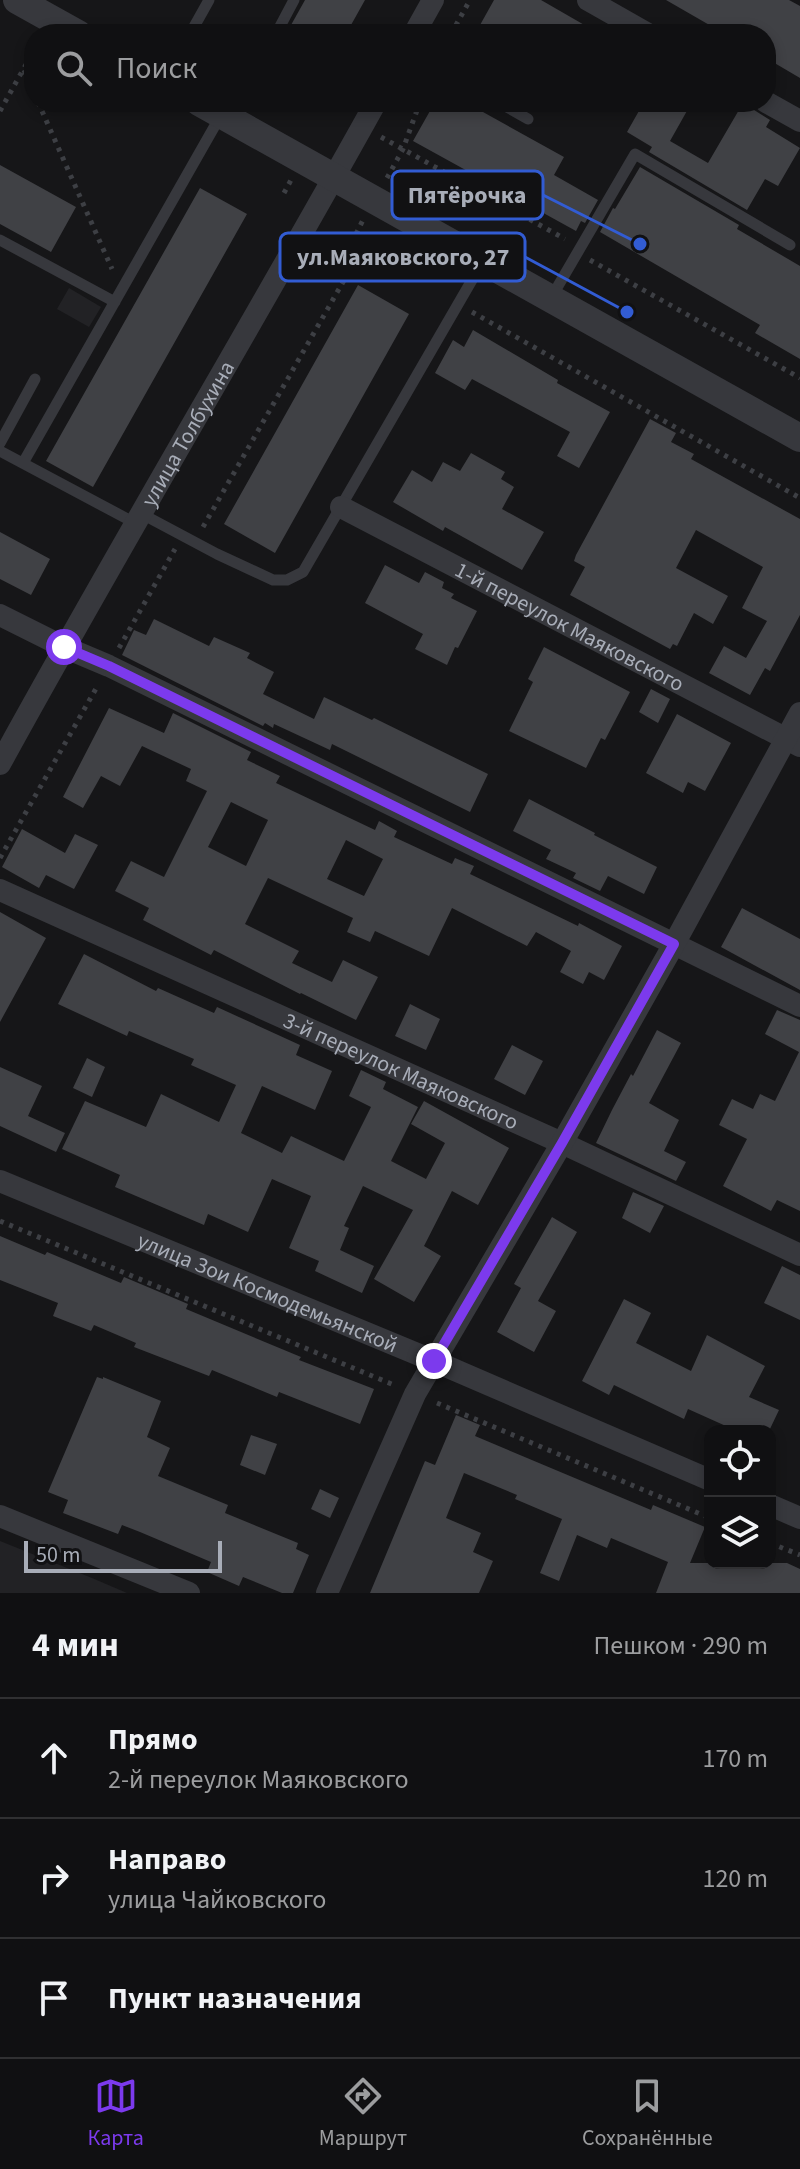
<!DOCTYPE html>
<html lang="ru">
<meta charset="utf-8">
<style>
body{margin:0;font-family:"Source Sans 3",sans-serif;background:#1e1e20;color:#f1f3f6}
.controls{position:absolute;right:24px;bottom:24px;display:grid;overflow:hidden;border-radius:16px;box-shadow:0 4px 12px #0003}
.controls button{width:72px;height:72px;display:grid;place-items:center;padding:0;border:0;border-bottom:2px solid #303032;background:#101012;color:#f1f3f6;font:40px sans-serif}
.scale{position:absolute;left:24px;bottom:20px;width:198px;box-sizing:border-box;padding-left:8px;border:4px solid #a8adb8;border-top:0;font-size:22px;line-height:28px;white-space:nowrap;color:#a8adb8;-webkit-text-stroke:6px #111113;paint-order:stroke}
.stop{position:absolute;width:24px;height:24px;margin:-18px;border:6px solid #7c3aed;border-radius:50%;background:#fff}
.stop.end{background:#7c3aed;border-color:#fff;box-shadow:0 2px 8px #0008}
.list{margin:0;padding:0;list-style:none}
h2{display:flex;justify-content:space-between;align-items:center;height:104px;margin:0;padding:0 32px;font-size:34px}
h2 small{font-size:26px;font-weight:400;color:#9c9d9f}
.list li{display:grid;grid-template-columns:52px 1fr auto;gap:24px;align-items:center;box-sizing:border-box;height:120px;padding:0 32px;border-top:2px solid #303032}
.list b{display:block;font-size:30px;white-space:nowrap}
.list p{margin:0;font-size:26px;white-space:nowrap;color:#9c9d9f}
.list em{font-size:26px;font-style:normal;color:#9c9d9f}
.icon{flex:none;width:44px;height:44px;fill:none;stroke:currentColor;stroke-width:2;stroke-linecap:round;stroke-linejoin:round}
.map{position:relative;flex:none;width:800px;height:1593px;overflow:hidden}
.search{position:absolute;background:#101012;box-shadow:0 4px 12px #0003;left:24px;right:24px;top:24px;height:88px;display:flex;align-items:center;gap:20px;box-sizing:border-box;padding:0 28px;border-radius:32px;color:#9c9d9f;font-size:30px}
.sheet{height:464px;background:#101012}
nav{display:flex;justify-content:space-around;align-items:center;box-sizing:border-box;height:112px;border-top:2px solid #303032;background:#101012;font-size:22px;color:#9c9d9f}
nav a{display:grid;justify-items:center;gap:4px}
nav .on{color:#7c3aed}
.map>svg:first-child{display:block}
</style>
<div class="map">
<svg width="800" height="1593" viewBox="0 0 800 1593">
<rect width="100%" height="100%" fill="#161618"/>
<path fill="#222225" d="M69 288 101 307 89 327 57 309Z
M0 1541 92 1578 127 1593H0Z"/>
<path fill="#404145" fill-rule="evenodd" d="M305 0H365L346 34H286Z
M494 0H541L600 34H475Z
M666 0H789L800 6V78L766 58V34H725Z
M435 102H465L564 157 554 175 598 200 585 223 581 221 576 231 413 141Z
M644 102H692L670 141 708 163 743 103 770 120 766 127 800 148 778 186 765 179 747 210 649 152 652 147 627 132Z
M0 165 76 207 51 252 0 224Z
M640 167 739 225 737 229 800 266V359L755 333 760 325 600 232 613 208 615 209Z
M200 188 247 214 93 487 46 461Z
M358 285 409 314 275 553 224 524Z
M473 330 558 380 557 383 610 412 579 468 557 456 570 432 472 379 465 390 435 373 453 340 464 347Z
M650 419 676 433 671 442 694 454 691 459 800 519V615L770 671 765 668 750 695 709 673 724 646 746 658 767 621 742 608 763 567 696 530 676 568 728 596 713 624 694 613 677 646 673 644 670 649 570 595 585 567 574 561 576 555Z
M471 453 505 472 501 479 514 487 502 509 544 532 522 570 445 527 443 531 393 502 412 470 432 482 443 462 460 471Z
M0 532 50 559 31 595 0 579Z
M385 565 419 583 425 572 444 582 442 588 454 594 451 598 477 611 458 648 455 647 447 665 415 649 423 634 365 603Z
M154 619 209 646 214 637 250 653 247 658 274 672 263 694 314 719 324 697 372 720 374 718 488 774 470 812 332 744 330 750 274 724 273 728 265 723 263 726 122 655 134 630 146 635Z
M544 647 630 692 605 740 601 738 586 768 509 731 533 682 528 679Z
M651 689 670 699 658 723 639 712Z
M109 708 164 733 173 713 251 752 247 760 280 776 276 783 375 830 379 821 397 831 394 837 452 864 455 858 474 866 470 874 578 926 579 923 622 946 604 980 589 972 583 984 560 972 571 951 536 932 527 946 452 908 429 956 375 931 370 942 347 932 353 918 268 878 245 924 299 951 292 963 332 982 343 960 378 977 356 1020 301 993 300 994 214 950 211 955 143 920 149 908 115 891 131 861 164 877 207 791 186 781 191 769 142 746 120 786 101 776 83 808 63 797ZM231 802 268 820 246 866 208 847ZM346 840 383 859 364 896 327 879Z
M677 714 731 743 705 791 688 782 683 793 646 773Z
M529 799 595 833 594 835 657 867 644 894 608 876 600 891 573 878 576 873 546 859 551 850 513 831Z
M22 829 65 853 75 834 98 845 74 889 46 875 39 888 2 867Z
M742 908 800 939V990L721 947Z
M0 912 46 938 0 1022Z
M84 954 156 991 158 988 214 1013 217 1007 300 1045 296 1055 332 1071 315 1110 262 1086 241 1133 282 1153 291 1136 344 1161 371 1107 349 1096 361 1070 386 1082 383 1089 418 1107 391 1161 426 1179 445 1143 411 1124 424 1101 509 1148 478 1205 452 1191 424 1246 441 1256 414 1302 374 1279 413 1210 363 1186 344 1226 349 1228 340 1250 374 1266 362 1293 315 1271 319 1261 289 1248 311 1196 272 1179 248 1232 208 1214 204 1225 115 1187 120 1175 62 1149 85 1101 146 1127 161 1094 219 1122 236 1085 191 1065 194 1059 129 1031 127 1036 58 1004Z
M410 1004 440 1019 426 1050 395 1036Z
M777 1010 800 1020V1211L777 1200 771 1211 723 1186 747 1139 719 1125 732 1099 753 1109 760 1094 775 1101 799 1052 765 1034Z
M657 1030 681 1043 649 1103 679 1120 664 1151 686 1162 676 1181 596 1143 612 1110 631 1074 633 1076Z
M512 1045 543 1061 525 1095 494 1079Z
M87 1058 105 1067 92 1097 73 1088Z
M0 1067 42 1086 28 1116 65 1133 56 1152 0 1126Z
M633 1192 664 1206 650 1233 622 1218Z
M552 1217 577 1232 538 1301 556 1311 534 1352 497 1332 521 1288 514 1284Z
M0 1236 45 1255 47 1252 121 1283 124 1277 188 1304 186 1309 301 1357 299 1360 374 1389 360 1424 279 1392 277 1397 212 1370 209 1376 134 1347 136 1343 94 1325 91 1331 53 1316 58 1303 0 1280Z
M782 1266 800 1275V1320L764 1303Z
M624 1299 651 1313 636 1343 691 1371 707 1335 765 1366 749 1397 779 1410 769 1431H737L688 1409 684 1419 614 1385 609 1395 582 1381Z
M97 1377 103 1379V1377L161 1401 147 1437 170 1448 158 1476 228 1505 225 1513 298 1543 296 1549 309 1555 293 1593H282L243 1577 239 1586 207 1572 211 1562 140 1532 122 1525 118 1534 63 1513 68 1500 48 1492Z
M456 1415 480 1425 475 1436 651 1510 653 1505 705 1527 690 1563H787L800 1569V1593H656L668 1562 611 1538 607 1548 577 1535 559 1581 540 1573 562 1519 515 1499 517 1495 464 1473 446 1518 481 1533 473 1552 493 1561 479 1593H370L425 1461 435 1465Z
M251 1435 277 1444 265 1475 240 1465Z
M320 1489 339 1498 330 1518 311 1509Z"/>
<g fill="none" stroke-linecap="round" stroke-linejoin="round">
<path stroke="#3d3f44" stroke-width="5" stroke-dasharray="4 6" stroke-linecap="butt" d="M451 34 470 0
M24 70 34 93
M38 102 112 269
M0 111 33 52
M381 137 565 239
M387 178 403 149 420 102
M284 193 291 180
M356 234 363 220
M590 260 800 378
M472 312 800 498
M203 527 367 240
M119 648 175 549
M0 858 98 685
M0 1221 394 1385
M437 1403 710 1518
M770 1543 800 1555"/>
<path stroke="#37383d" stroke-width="11" d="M190 34 209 0
M276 34 294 0
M498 102 528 119
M0 240 115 302
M551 298 635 154 790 245
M0 443 35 379
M0 451 135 523
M23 463 221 115
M140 513 217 554 273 580H287L303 572 483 261"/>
<g stroke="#37383d" stroke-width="22">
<path d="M588 0 648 34"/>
<path d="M414 34 433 0"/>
<path d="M766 102 800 121"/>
<path id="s1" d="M341 507 800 746"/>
<path d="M0 615 64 647 109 666 800 1006"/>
<path id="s2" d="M0 764C122 541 253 324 376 102"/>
<path id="s3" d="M0 890 562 1143 800 1255"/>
<path id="s4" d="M0 1181 434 1361 710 1480"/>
<path d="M770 1505 800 1518"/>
<path d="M0 1516 189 1593"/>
<path d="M327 1593 415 1394 562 1143 674 944 800 713"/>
</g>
<path stroke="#37383d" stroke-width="28" d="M17 0 78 34
M199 102 800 438"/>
</g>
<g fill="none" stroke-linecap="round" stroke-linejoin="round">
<path stroke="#7c3aed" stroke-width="10" d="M64 647 109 666 674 944 562 1143 434 1361"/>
</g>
<g text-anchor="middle" stroke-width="6" stroke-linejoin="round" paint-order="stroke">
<g font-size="22" fill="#a8adb8" stroke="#111113">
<text dy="8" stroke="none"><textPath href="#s2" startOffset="380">улица Толбухина</textPath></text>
<text dy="8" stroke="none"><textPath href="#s1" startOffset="258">1-й переулок Маяковского</textPath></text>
<text dy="8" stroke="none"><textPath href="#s3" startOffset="440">3-й переулок Маяковского</textPath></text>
<text dy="8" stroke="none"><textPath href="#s4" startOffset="290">улица Зои Космодемьянской</textPath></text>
</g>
</g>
<path fill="none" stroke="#325cd3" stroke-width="3" d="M640 244L543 195M627 312L525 257"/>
<g fill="#325cd3" stroke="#111113" stroke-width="3">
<circle cx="640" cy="244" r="8"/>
<circle cx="627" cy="312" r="8"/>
</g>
<g fill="#111113" stroke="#325cd3" stroke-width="3">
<rect x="392" y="171" width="151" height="48" rx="8"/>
<rect x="280" y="233" width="245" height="48" rx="8"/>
</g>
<g font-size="24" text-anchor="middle" font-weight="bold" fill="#a8adb8">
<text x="467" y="203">Пятёрочка</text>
<text x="403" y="265">ул.Маяковского, 27</text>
</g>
</svg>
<div class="controls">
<button><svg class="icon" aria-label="locate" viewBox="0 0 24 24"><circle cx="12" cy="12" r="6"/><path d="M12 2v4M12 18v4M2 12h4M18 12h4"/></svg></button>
<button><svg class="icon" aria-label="layers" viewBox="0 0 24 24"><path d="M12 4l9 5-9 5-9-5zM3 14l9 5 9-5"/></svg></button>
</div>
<div class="scale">50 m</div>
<div class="stop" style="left:64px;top:647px"></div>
<div class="stop end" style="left:434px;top:1361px"></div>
<div class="search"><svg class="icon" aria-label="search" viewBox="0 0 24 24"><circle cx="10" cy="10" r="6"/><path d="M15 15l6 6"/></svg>Поиск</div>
</div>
<section class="sheet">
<h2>4 мин<small>Пешком · 290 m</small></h2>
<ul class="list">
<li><svg class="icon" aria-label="ahead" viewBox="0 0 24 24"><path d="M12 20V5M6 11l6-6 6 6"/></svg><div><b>Прямо</b><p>2-й переулок Маяковского</p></div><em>170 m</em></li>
<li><svg class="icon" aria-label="right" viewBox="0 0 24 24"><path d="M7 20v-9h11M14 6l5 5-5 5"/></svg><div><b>Направо</b><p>улица Чайковского</p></div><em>120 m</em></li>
<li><svg class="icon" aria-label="arrive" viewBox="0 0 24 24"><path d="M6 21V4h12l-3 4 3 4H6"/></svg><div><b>Пункт назначения</b></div></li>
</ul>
</section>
<nav>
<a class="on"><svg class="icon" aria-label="map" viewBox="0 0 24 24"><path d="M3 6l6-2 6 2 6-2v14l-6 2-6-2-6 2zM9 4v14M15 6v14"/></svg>Карта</a>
<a><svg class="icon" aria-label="directions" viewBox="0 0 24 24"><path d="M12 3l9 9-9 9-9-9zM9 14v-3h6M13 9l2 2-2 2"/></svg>Маршрут</a>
<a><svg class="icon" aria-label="saved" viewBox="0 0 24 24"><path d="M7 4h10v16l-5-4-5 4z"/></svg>Сохранённые</a>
</nav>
